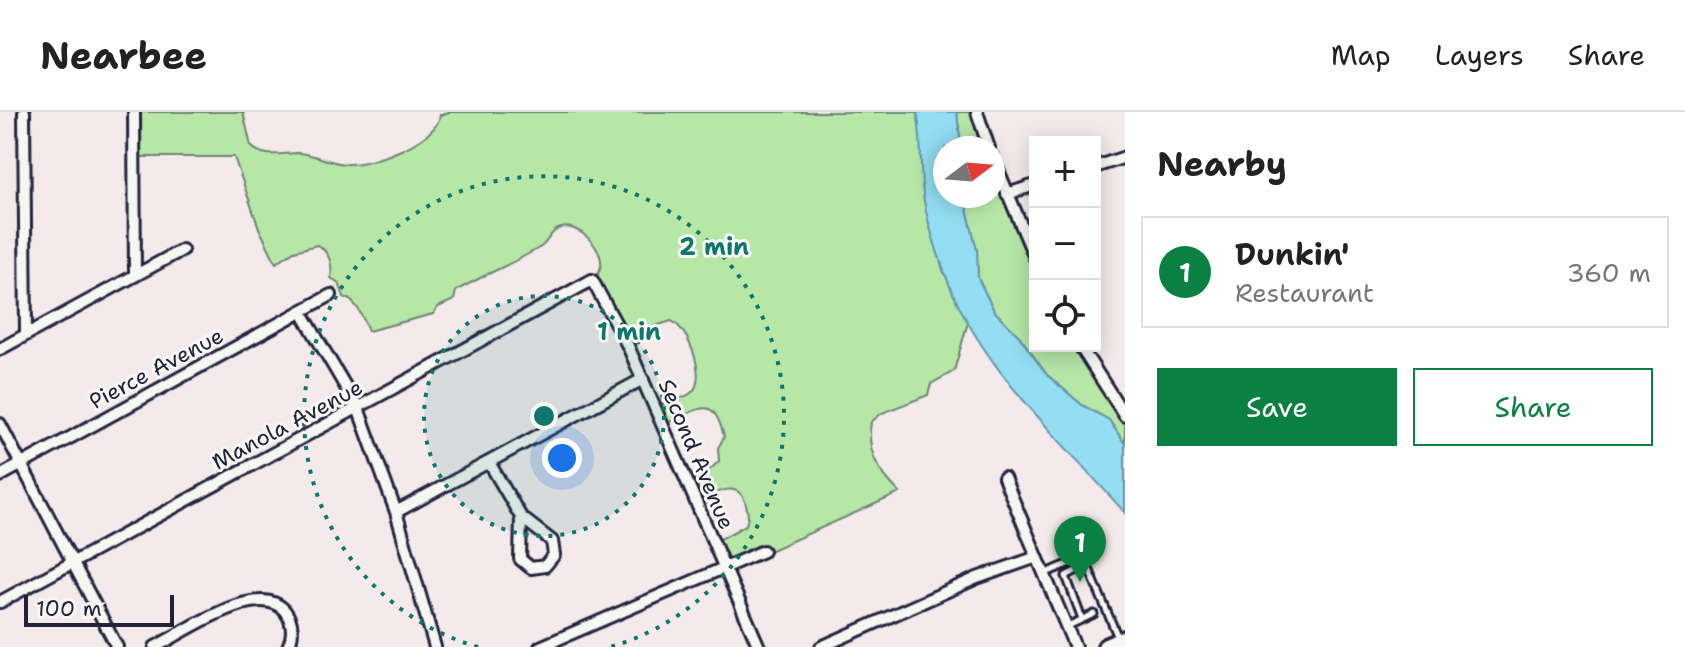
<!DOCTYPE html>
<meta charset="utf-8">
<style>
body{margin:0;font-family:"Shantell Sans",sans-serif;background:#f2f2f2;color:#222}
.controls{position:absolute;right:24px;top:24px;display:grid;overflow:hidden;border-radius:0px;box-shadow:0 4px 20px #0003}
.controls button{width:72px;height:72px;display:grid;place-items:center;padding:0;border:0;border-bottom:2px solid #e0e0e0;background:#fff;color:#222;font:40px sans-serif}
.compass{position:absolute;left:933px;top:24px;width:72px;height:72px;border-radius:50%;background:#fff;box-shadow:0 4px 20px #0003;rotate:74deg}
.scale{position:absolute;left:24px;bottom:20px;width:150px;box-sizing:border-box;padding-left:8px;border:4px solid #22223b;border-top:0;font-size:22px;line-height:28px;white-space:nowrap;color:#22223b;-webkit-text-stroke:6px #f6f6f2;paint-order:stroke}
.you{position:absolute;left:562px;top:346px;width:28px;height:28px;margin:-20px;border:6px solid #fff;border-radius:50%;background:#1a73e8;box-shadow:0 0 0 12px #1a73e833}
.badge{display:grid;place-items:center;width:52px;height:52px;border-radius:50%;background:#0b8043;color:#fff;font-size:26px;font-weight:700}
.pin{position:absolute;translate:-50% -66px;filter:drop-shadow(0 2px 4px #0008)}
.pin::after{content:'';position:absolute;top:42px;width:28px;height:24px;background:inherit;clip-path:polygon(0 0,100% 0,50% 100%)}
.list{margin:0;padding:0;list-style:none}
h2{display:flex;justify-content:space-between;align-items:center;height:104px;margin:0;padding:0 32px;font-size:34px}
h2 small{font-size:26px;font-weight:400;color:#767676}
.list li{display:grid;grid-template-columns:52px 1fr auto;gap:24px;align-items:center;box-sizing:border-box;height:112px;margin:0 16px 16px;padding:0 16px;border:2px solid #e0e0e0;border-radius:0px}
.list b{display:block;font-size:30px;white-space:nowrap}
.list p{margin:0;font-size:26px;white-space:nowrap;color:#767676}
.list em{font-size:26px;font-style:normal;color:#767676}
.actions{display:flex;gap:16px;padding:24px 32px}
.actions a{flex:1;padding:18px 0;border:2px solid #0b8043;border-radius:0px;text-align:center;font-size:28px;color:#0b8043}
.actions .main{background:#0b8043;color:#fff}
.icon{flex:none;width:44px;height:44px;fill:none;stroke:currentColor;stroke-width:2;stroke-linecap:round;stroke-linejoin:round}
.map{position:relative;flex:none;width:1125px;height:535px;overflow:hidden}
header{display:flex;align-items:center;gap:48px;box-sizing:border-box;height:112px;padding:0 40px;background:#fff;border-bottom:2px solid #e0e0e0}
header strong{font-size:38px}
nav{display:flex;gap:44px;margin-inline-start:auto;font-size:28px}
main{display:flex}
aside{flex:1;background:#fff}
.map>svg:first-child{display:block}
</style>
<header>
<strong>Nearbee</strong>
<nav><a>Map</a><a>Layers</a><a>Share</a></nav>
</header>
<main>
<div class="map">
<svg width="1125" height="535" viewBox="0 0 1125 535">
<rect width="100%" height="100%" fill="#f4eaec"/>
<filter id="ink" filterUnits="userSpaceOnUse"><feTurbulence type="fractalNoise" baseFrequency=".0125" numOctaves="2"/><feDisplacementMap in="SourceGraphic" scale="16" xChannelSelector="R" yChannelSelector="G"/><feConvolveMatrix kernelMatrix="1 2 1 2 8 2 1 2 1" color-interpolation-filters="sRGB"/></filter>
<g filter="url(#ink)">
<path fill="#b6e7a7" stroke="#6c8471" stroke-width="2" d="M135 0H243L251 34C264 47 281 41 298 41 315 42 329 51 346 52 370 54 438 29 440 3L449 0H917L923 30V83L943 158 968 210 954 259 931 272 928 283 882 301 871 310C866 341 879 360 900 381L726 458 713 431 746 413C749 405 748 401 746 393 739 364 712 383 697 391L684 366 711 357 719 349 718 336 724 325C713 279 699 299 667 311L654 295C664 291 682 288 691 281 709 267 687 214 671 209L621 225 593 171C596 166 600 159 601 154 604 136 578 111 561 116 549 119 549 131 539 136 512 152 483 163 456 179L454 188 438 195 433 202 368 219C363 206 358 190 344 185L339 171 331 166C333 152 329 139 317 133L294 139 276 151 259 116 234 45H137Z
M957 0H979L990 36H961Z
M993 44 1035 143V234H1081L1125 303V332L1109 308 1082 293 1047 263 1019 224 994 199 978 167 977 139 964 84H993Z"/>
<path fill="#93def3" stroke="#6693a9" stroke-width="2" d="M917 0H957L961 36H945V84H964L977 139 978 166 994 199 1019 224 1047 263 1082 293 1109 308 1125 332V401C1060 326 976 253 943 156 934 131 924 100 922 73 920 48 922 25 917 0Z"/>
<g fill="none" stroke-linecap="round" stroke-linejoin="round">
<g stroke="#22223b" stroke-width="11">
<path id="lane" d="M1044 462 1084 445 1119 528
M1082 507 1066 464 1087 453
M1068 514 1094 502"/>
</g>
<g stroke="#22223b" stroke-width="16">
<path id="street" d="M24 0 26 223
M134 0 135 164
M977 0 989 36
M993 46 1035 146
M1095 55 1125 45
M1007 82 1035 73
M301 199 358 296 396 400 435 535
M1080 234 1125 304
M0 237 182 138
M0 312 117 535
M490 352 521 405 552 429 554 443 545 454 531 456 520 447 521 405
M0 364 331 183
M1004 366 1075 535
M396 400 643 267
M0 490 592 168 628 234 759 535
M155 535C185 520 259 467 285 499 293 510 294 523 288 535
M540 535 763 439
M821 535 977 466 1037 445"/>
</g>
<g stroke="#22223b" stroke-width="22">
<path id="primary" d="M1106 535 1125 527"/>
</g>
<use href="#lane" stroke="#f6f6f2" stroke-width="5"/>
<use href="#street" stroke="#f6f6f2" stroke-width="10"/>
<use href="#primary" stroke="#f6f6f2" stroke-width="16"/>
</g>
</g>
<circle cx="544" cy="304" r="120" fill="#0f766e" fill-opacity=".12"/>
<g fill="none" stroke="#0f766e" stroke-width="4" stroke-dasharray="4 8">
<circle cx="544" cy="304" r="120"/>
<path d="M478 535A240 240 0 1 1 610 535"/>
</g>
<g text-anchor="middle" stroke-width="6" stroke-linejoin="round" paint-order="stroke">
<g font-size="22" fill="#22223b" stroke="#f6f6f2">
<text transform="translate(156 256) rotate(-28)" y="8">Pierce Avenue</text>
<text transform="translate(287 312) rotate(-28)" y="8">Manola Avenue</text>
<text transform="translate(697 342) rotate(67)" y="8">Second Avenue</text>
</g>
</g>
<circle cx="544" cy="304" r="12" fill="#0f766e" stroke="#f6f6f2" stroke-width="4"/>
<g font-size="24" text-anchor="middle" font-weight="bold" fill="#0f766e" stroke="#f6f6f2" stroke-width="6" stroke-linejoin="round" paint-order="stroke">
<text x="714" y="143">2 min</text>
<text x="629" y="228">1 min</text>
</g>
</svg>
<div class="controls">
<button>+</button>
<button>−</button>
<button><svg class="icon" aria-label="locate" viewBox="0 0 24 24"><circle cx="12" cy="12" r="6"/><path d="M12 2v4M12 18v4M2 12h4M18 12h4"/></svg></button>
</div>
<svg class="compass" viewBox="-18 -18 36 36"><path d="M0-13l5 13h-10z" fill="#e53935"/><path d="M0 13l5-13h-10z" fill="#767676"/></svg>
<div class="scale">100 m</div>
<div class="you"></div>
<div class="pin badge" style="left:1080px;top:470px">1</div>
</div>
<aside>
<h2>Nearby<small></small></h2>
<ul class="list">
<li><span class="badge">1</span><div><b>Dunkin'</b><p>Restaurant</p></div><em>360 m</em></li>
</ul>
<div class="actions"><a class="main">Save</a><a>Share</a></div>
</aside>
</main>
